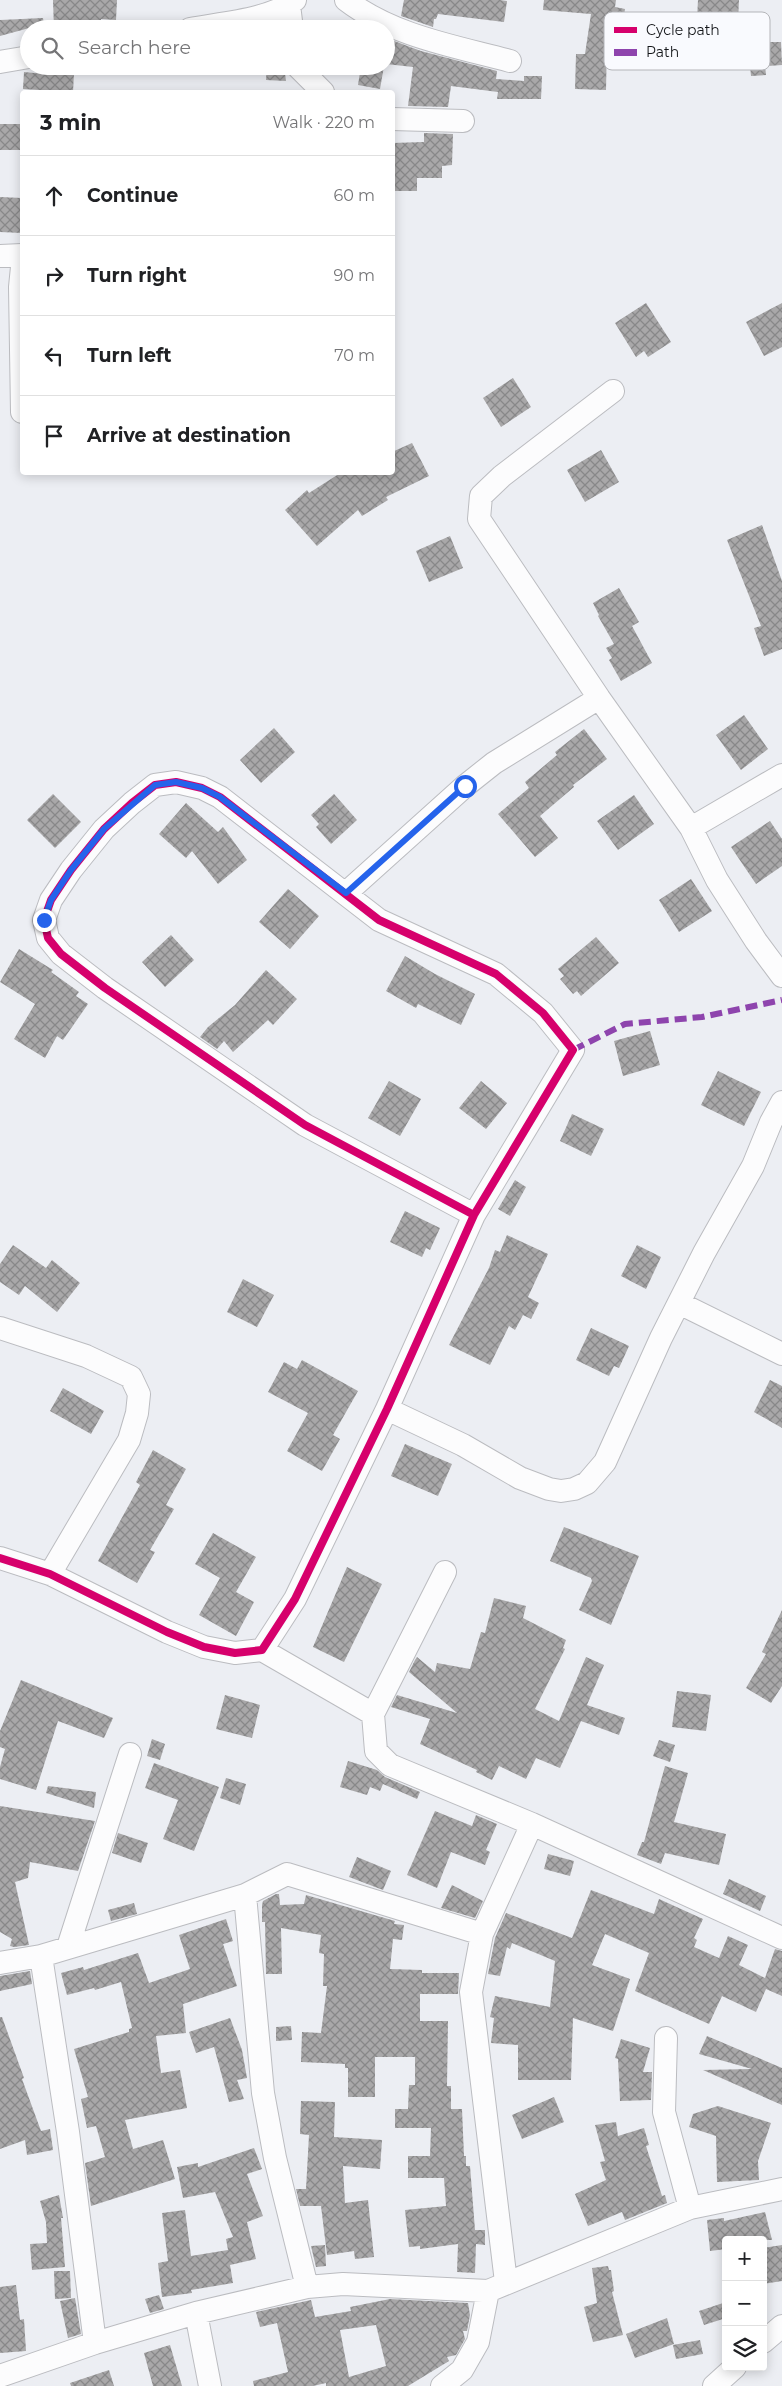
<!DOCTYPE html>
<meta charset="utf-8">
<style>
body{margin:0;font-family:Montserrat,sans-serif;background:#f6f6f6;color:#202124}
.controls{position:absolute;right:15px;bottom:15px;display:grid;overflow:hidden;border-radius:5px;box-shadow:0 2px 12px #0003}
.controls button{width:45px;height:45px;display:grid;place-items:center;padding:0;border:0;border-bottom:1px solid #e0e0e0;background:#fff;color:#202124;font:25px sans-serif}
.stop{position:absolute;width:15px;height:15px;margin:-11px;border:4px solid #2563eb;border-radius:50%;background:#fff}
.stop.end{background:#2563eb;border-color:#fff;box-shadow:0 1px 5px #0008}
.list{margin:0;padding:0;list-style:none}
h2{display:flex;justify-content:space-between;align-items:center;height:65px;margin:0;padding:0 20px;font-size:21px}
h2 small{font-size:16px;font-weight:400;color:#757577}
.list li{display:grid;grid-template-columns:32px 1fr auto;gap:15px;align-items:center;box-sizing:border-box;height:80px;padding:0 20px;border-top:1px solid #e0e0e0}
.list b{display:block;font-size:19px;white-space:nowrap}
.list em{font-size:16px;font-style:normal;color:#757577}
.icon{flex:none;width:28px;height:28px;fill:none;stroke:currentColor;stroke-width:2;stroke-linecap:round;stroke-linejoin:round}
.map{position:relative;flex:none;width:782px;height:2386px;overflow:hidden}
.search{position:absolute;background:#fff;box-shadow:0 2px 12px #0003;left:20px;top:20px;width:375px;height:55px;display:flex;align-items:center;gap:12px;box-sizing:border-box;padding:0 18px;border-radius:28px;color:#757577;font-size:19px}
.panel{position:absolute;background:#fff;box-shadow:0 2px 12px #0003;left:20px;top:90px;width:375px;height:385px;border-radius:5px}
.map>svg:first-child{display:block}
</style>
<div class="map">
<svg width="782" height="2386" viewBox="0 0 782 2386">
<defs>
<pattern id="building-cross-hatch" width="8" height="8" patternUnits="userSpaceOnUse" patternTransform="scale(1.25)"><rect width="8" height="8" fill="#a9a8a9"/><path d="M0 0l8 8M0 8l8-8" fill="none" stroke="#888889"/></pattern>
</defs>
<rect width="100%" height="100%" fill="#eceef3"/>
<path fill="url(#building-cross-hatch)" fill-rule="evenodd" d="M53 0H117L116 20 101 19V22H89V29H54Z
M404 0H500L507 1 504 22 438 14 436 19H434L433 27 401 16Z
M544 0H616L615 7 625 9 620 45 607 43 606 90 575 89 576 54H585L591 14 543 10Z
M698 0H739L738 21H734L738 61 717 63 713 20 697 19Z
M43 18 44 24 0 36V20Z
M386 38 421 51 497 71 496 79 524 81V76H542L541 99H497L498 92 451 86 448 107 408 106 413 67 386 64Z
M767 42H781L782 65 768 66Z
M764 55 766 75 751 76 749 57Z
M267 66H284L286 81 266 80Z
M361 66H384L380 89 358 85Z
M54 71 74 73 73 92 23 89 24 72 54 75Z
M0 124H22V150H0Z
M424 133 453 134 452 165 442 166V178H417V191H392V143L424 142Z
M0 197 22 198V233L0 232Z
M646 303 671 342 648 357 644 351 636 357 615 323Z
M782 303V347L764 356 746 322Z
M513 378 531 407 501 427 483 398Z
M412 443 429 476 386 497 388 500 362 516 358 510 317 546 285 510 307 490 309 493 342 472H392V452Z
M601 450 619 482 585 502 567 470Z
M762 525 782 581V649L764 656 754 628 761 626 727 540Z
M450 536 463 568 429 582 416 551Z
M619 588 639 622 632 626 652 663 621 681 609 660 612 658 606 648 614 644 598 616 599 615 593 603Z
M744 715 768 749 741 770 716 735Z
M274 728 295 752 261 783 240 760Z
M584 729 607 759 573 785 574 787 540 816 558 838 535 857 498 814 529 788 525 782 557 755 555 752Z
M53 794 81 822 55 848 27 820Z
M334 794 357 820 331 844 316 827 319 824 311 815Z
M634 795 654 824 618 850 597 821Z
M186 803 218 832 223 827 247 860 218 884 192 851 186 858 159 834Z
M770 821 782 839V866L756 884 731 847Z
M691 879 712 911 679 932 659 900Z
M288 889 319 916 290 949 259 922Z
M171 935 194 960 165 987 142 962Z
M596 937 619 963 581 996 577 991 573 994 560 979 564 976 558 969Z
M19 949 53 970 51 972 79 992 76 996 88 1004 63 1040 57 1036 45 1058 14 1039 35 1004 0 982Z
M405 956 435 974 475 994 461 1025 418 1004 416 1008 386 991Z
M266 970 297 999 273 1025 268 1020 233 1052 224 1041 217 1049 200 1037 208 1027 235 1005Z
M650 1031 660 1065 623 1076 614 1041Z
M718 1071 761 1092 744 1126 701 1105Z
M389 1081 421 1099 400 1136 368 1118Z
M481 1081 507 1103 486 1129 459 1108Z
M572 1114 604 1129 591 1156 560 1141Z
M515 1180 526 1187 510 1216 498 1209Z
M405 1211 440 1228 430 1250 426 1248 422 1257 390 1242Z
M507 1235 548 1254 528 1297 539 1303 531 1319 523 1315 515 1330 509 1326 490 1365 449 1345 489 1268 495 1250 500 1252Z
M13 1245 46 1268 52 1260 80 1283 57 1312 25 1286 19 1295 0 1282V1264Z
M637 1245 661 1257 646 1289 621 1276Z
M243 1279 274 1295 257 1327 227 1312Z
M591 1328 629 1346 619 1368 614 1366 609 1376 576 1360Z
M302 1360 358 1391 333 1435 340 1439 322 1471 287 1451 308 1413 268 1392 284 1362 297 1369Z
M770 1380 782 1386V1428L754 1412Z
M63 1388 104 1411 91 1434 50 1411Z
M405 1444 452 1464 438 1496 391 1476Z
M153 1450 186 1469 166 1505 174 1509 150 1550 155 1552 137 1583 98 1561 140 1485 136 1482Z
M564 1527 639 1556 611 1625 579 1610 592 1581 591 1578 550 1561Z
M213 1533 256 1557 236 1592 254 1602 236 1636 199 1615 220 1578 195 1564Z
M347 1567 382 1584 344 1662 313 1647Z
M494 1598 526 1606 523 1618 566 1640 563 1648 565 1649 535 1709 559 1721 586 1657 604 1665 587 1705 625 1718 619 1735 581 1721 560 1768 536 1758 526 1779 499 1766 492 1780 476 1772 477 1770 420 1744 430 1719 391 1707 397 1695 457 1713 409 1672 415 1660 417 1657 435 1672 437 1663 470 1669 481 1632 485 1633Z
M782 1610V1686L771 1703 746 1688 766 1654 762 1652Z
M21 1680 113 1718 104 1738 58 1721 36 1790 0 1779V1767L5 1749 0 1747V1731Z
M677 1691 711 1695 706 1731 672 1727Z
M225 1695 260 1705 252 1738 216 1729Z
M152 1739 165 1744 160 1760 147 1756Z
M659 1740 675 1745 670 1762 653 1756Z
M348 1761 377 1770 385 1777 420 1792 417 1799 383 1784 380 1791 370 1787 367 1795 340 1787Z
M154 1763 219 1787 194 1851 163 1839 178 1800 145 1788Z
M665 1766 688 1773 674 1822 726 1834 719 1865 665 1853 661 1864 637 1855 642 1842H644Z
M226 1778 246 1784 240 1805 220 1798Z
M48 1786 96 1792 94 1808 46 1793Z
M0 1806 95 1821 78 1871 30 1862 28 1878 15 1882 29 1945 14 1947 10 1946 12 1939 0 1932Z
M435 1811 472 1826 476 1815 497 1824 486 1850 490 1852 485 1865 451 1852 437 1888 407 1875Z
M118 1833 148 1843 141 1863 112 1853Z
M548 1854 574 1861 570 1876 544 1869Z
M357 1857 391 1871 383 1890 349 1877Z
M729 1879 766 1896 760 1911 723 1894Z
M452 1885 483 1901 475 1918 441 1908Z
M591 1890 654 1914 659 1899 703 1919 694 1938 697 1940 694 1947 719 1958 728 1936 748 1945 739 1965 765 1978 775 1949 782 1951V1996L766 1989 756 2012 722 1996 709 2024 635 1991 649 1953 605 1934 592 1965 630 1979 613 2031 573 2018 571 2080H518V2045L491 2043 494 2018 490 2017 495 1996 550 2007 555 1961 512 1943 510 1949 507 1947 500 1976 488 1974 495 1938 506 1913 572 1938Z
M276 1894H279L280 1905 304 1904 306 1895 395 1921 394 1924 404 1925 402 1940 393 1939 390 1969 422 1970V1973H459L458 1994H420V2021H448L447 2086H451V2109H462L464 2156H466V2166H470L475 2230H485V2245L476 2244 475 2273 457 2272 458 2244 420 2249V2246L409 2247 405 2210 446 2206 444 2178H408V2156H430L431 2128H395V2109H408L409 2085H415V2057H375V2097H348V2068H345V2064L301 2062 302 2032 321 2033 327 1986H323L324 1954 319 1953 321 1935 281 1928 282 1974H266L265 1922H262V1905L263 1901Z
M134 1903 137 1914 111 1921 108 1910Z
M226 1919 233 1941 223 1944 237 1986 183 2004 186 2033 156 2036 161 2073 180 2070 187 2108 125 2120 133 2149 163 2140 175 2179 91 2206 85 2163 105 2157 96 2126 87 2128 81 2099 88 2097 74 2049 129 2032V2029L132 2028 121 1982 95 1990 94 1988 67 1995 61 1973 83 1967 84 1970 138 1953 149 1983 190 1969 179 1935Z
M30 1971 32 1984 0 1991V1976Z
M0 2017H2L24 2078 22 2079 41 2131 50 2129 53 2150 27 2155 25 2140 0 2149Z
M230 2018 242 2050 247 2078 237 2080 244 2099 229 2102 214 2047 196 2053 189 2032Z
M291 2026 292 2040 276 2041V2027Z
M707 2036 782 2068V2105L703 2070 752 2069 699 2054Z
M621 2039 650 2048 643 2072H652L651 2100 620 2101 618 2059 615 2058Z
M554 2097 564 2122 522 2139 512 2115Z
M301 2101 335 2102 334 2137 382 2140 380 2169 343 2166 345 2203 368 2200 374 2257 355 2259 354 2251 327 2255 321 2206H300L296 2189H306L309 2135 300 2134Z
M718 2106 771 2123 758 2161 759 2180 717 2182 716 2136 689 2127 693 2114Z
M616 2122 618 2136 644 2128 649 2145 646 2146 662 2196 665 2195 667 2203 625 2220 622 2212 588 2226 575 2194 606 2180 600 2162 605 2161 595 2125Z
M254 2148 262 2169 247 2174 263 2216 247 2222 256 2259 230 2265 233 2283 191 2290 192 2293 162 2297 158 2263 168 2261 162 2213 185 2210 191 2256 228 2250 226 2239 233 2237 215 2192 183 2198 177 2167 198 2163V2167Z
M59 2195 63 2218H61L65 2267 32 2270 30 2244 47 2243 46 2222 40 2201Z
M765 2212 772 2240H726V2249L710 2251 707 2220 724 2218V2221Z
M325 2245 326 2266 316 2267 311 2246Z
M782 2245V2281L763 2284V2248Z
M608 2266 609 2270H611L614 2291 612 2292 623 2335 593 2342 584 2307 597 2303 592 2268Z
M54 2271H70L71 2298 55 2299Z
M16 2285 20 2320 24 2319 26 2351 0 2353V2287Z
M159 2295 164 2309 150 2313 145 2299Z
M75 2298 81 2334 68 2338 60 2301Z
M390 2299 468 2303 470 2315 467 2331H463L465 2339 456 2355 447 2357 449 2361 408 2386H326V2383L313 2386H254L253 2381 288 2372 277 2323 260 2327 256 2312 311 2300 315 2317 351 2311 350 2307ZM376 2325 386 2366 349 2377 340 2330Z
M726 2302V2318L704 2325 699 2311Z
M667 2318 674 2344 635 2358 626 2334Z
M700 2340 703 2354 676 2359 673 2345Z
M170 2345 182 2386H153L144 2353Z
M109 2370 114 2386H71L70 2383Z"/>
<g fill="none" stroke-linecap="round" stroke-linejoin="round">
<g stroke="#bbbcc0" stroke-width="24">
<path id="minor" d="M346 0C393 36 454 46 510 61
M289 5 292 29
M190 29C221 23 270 20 295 0
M0 62 29 57
M297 66 323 92
M392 119 463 121
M0 256 22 255
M613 391 502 476 481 496 479 519 599 698 691 828 717 880 756 941 782 976
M22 412 20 287 22 267
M691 828 782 775
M346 893 465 786 494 763 599 698
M679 1303 782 1354
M0 1328 86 1356 131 1377 139 1394 137 1413 129 1440 50 1574
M387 1409 463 1445 520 1478 549 1489 561 1491 574 1489 587 1483 605 1462 661 1338 704 1253 753 1166 771 1122 782 1102
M0 1558 50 1574 167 1632 204 1647 235 1653 262 1650 295 1599 387 1409 474 1215 573 1050 543 1013 496 974 379 920 220 797 202 788 176 782 155 785 132 803 104 829 71 870 51 900 44 920 48 938 61 954 105 988 305 1125 474 1215
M445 1572 373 1714 376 1751 390 1765 532 1824 782 1938
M262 1650 373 1714
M245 1895 263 2093 275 2158 307 2287
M68 1947 130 1754
M41 1956 68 2132 95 2343
M0 1963 41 1956 245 1895 287 1874 482 1934
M666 2038 664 2112 690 2208
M506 2282 471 1992 482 1934 532 1824
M196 2313 210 2386
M763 2342 782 2326
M0 2376 95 2343 196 2313 307 2287 343 2284 488 2291 690 2208 782 2189
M442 2386 462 2370 478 2342 488 2291
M714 2386 735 2367"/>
</g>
<use href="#minor" stroke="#fcfcfd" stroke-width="22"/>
<path stroke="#8e44ad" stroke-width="6" stroke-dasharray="12 6" stroke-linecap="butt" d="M573 1050 625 1024 702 1017 782 1000"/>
<g stroke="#f9fafe" stroke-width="11">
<path id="cycleway" d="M0 1558 50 1574 167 1632 204 1647 235 1653 262 1650 295 1599 387 1409 474 1215 573 1050 543 1013 496 974 379 920 220 797 202 788 176 782 155 785 132 803 104 829 71 870 51 900 44 920 48 938 61 954 105 988 305 1125 474 1215"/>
</g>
<use href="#cycleway" stroke="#d6006c" stroke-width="8"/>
</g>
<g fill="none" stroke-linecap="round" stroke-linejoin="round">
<path stroke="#2563eb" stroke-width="6" d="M44 920 51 900 71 870 104 829 155 785 176 782 202 788 220 797 346 893 465 786"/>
</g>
<rect x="604" y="12" width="166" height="58" rx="8" fill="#f9fafe" stroke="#b4b5b9" stroke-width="1"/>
<rect x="614" y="27" width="23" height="6" fill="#d6006c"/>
<rect x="614" y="49" width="23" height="7" fill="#8e44ad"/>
<g font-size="14" fill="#131518">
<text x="646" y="35">Cycle path</text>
<text x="646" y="57">Path</text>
</g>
</svg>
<div class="controls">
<button>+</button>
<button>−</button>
<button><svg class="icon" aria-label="layers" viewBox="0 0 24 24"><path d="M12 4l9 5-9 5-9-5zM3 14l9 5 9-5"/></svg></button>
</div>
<div class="stop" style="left:465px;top:786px"></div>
<div class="stop end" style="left:44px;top:920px"></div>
<div class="search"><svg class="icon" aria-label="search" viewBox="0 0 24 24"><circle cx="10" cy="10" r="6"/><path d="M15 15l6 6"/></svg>Search here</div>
<section class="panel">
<h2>3 min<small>Walk · 220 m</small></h2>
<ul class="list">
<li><svg class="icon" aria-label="ahead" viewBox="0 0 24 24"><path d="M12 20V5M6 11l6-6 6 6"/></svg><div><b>Continue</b></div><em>60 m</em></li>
<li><svg class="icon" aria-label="right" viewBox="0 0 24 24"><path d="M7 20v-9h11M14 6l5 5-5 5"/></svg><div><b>Turn right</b></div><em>90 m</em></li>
<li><svg class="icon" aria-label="left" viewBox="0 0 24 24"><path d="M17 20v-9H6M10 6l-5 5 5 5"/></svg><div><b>Turn left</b></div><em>70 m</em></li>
<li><svg class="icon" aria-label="arrive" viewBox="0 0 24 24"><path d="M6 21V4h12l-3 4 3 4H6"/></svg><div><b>Arrive at destination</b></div></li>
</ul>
</section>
</div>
